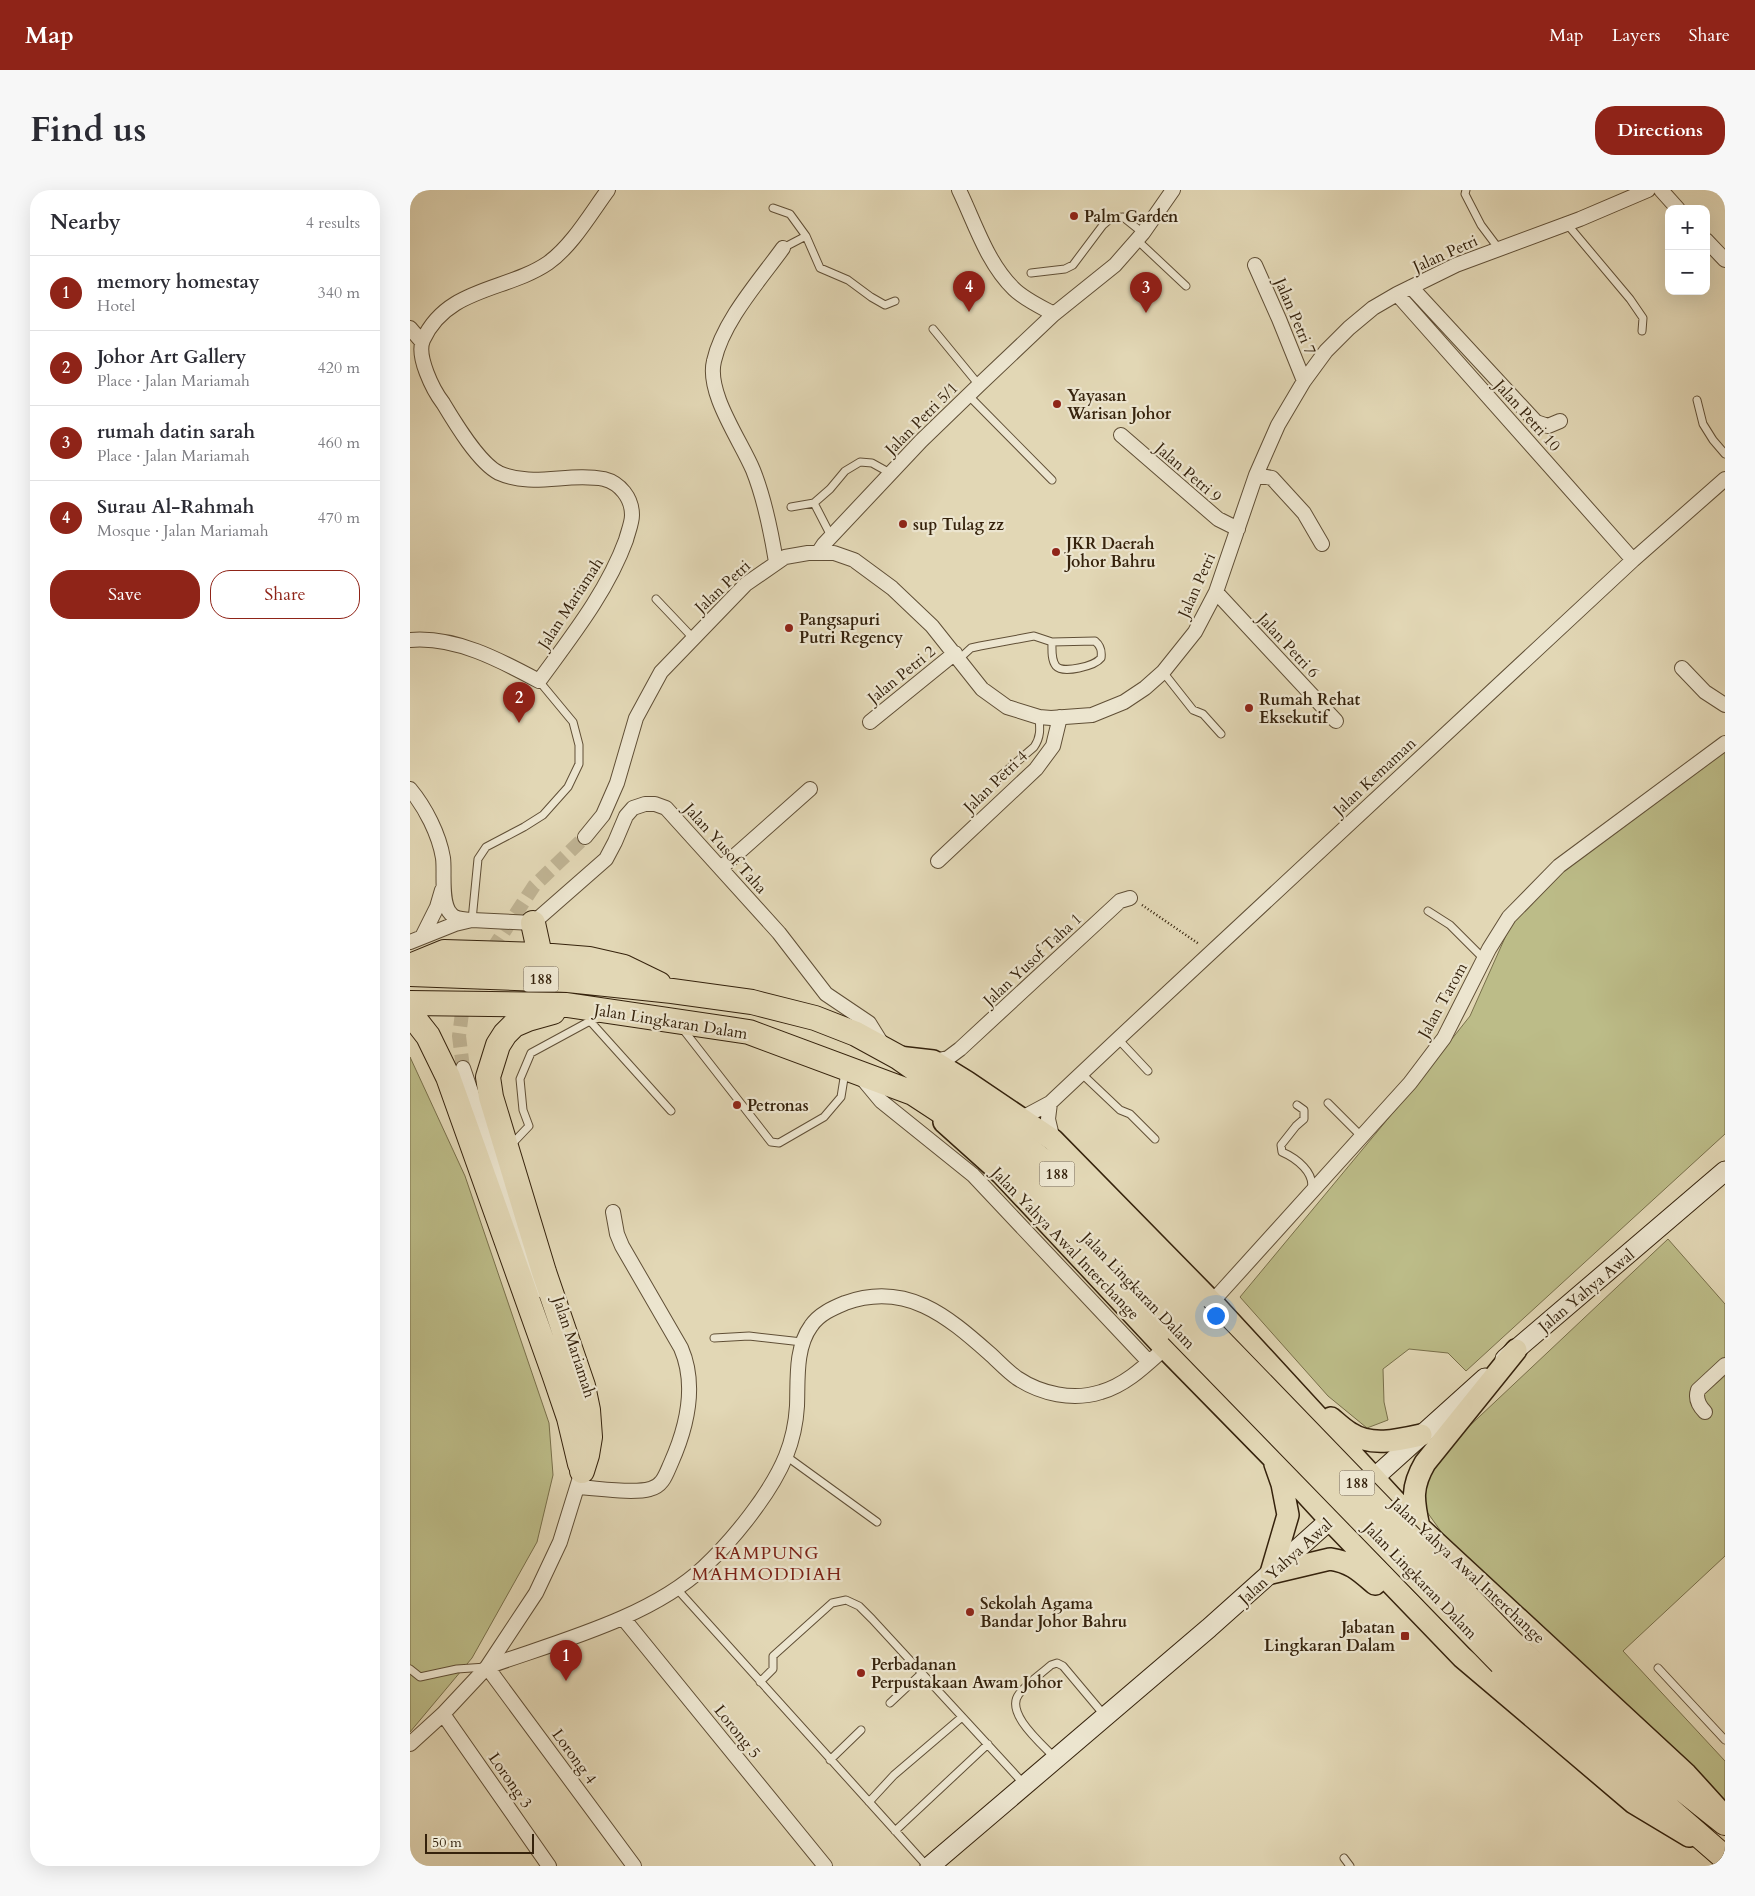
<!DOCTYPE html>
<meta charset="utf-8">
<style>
body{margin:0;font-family:Cardo,serif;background:#f7f7f7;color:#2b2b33}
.controls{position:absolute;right:15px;top:15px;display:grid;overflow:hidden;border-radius:10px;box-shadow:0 5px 20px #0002}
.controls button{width:45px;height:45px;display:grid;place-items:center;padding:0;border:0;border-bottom:1px solid #e1e1e2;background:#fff;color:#2b2b33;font:25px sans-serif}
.scale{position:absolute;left:15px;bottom:12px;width:109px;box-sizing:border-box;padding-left:5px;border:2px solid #35220c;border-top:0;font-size:14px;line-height:18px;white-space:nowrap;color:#35220c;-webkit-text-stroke:4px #ece5cf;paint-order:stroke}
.you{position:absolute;left:805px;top:1125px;width:18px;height:18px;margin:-12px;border:4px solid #fff;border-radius:50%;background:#1a73e8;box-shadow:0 0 0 8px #1a73e833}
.badge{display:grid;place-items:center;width:32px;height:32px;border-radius:50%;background:#8f2418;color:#fff;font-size:16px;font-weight:700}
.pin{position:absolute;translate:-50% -41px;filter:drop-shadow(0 1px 2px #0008)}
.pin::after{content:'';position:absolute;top:26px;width:18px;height:15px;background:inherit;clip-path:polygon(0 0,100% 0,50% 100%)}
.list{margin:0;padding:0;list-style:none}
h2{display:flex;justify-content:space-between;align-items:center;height:65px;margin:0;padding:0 20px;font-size:21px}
h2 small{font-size:16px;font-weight:400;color:#7c7c81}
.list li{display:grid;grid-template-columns:32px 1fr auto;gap:15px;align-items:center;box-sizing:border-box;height:75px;padding:0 20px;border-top:1px solid #e1e1e2}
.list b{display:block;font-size:19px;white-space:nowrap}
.list p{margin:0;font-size:16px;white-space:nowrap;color:#7c7c81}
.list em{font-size:16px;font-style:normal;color:#7c7c81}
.actions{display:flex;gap:10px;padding:15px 20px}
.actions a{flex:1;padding:11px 0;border:1px solid #8f2418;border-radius:20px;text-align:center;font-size:18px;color:#8f2418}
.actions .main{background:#8f2418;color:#fff}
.map{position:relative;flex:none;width:1315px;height:1676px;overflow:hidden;border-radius:20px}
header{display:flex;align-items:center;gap:30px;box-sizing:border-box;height:70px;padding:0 25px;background:#8f2418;color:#fff}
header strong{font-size:24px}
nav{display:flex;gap:28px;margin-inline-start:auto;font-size:18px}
.intro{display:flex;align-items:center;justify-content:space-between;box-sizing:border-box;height:120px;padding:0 30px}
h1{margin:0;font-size:35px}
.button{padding:12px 22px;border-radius:20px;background:#8f2418;color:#fff;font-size:18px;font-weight:700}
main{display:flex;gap:30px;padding:0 30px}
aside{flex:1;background:#fff;border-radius:20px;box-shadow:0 5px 20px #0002}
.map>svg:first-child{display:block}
</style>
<header>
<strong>Map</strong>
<nav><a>Map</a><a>Layers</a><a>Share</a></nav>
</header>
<div class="intro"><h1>Find us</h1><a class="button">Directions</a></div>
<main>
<aside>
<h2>Nearby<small>4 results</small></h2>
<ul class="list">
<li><span class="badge">1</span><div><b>memory homestay</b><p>Hotel</p></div><em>340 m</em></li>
<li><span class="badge">2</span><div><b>Johor Art Gallery</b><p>Place · Jalan Mariamah</p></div><em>420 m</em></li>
<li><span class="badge">3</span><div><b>rumah datin sarah</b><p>Place · Jalan Mariamah</p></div><em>460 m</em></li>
<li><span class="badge">4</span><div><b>Surau Al-Rahmah</b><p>Mosque · Jalan Mariamah</p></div><em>470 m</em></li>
</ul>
<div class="actions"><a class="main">Save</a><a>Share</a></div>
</aside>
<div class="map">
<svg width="1315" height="1676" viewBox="0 0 1315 1676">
<rect width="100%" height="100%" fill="#e2d7b5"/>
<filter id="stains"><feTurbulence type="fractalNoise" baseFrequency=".004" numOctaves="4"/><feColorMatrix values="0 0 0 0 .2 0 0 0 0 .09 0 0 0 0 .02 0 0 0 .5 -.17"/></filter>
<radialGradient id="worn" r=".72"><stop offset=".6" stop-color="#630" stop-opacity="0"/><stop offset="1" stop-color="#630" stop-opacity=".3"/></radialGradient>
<path fill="#bcbc88" stroke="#786f4a" d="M1315 560V944L1056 1181 1038 1163 999 1159 973 1179 974 1212 978 1230 957 1238 918 1206 830 1107 996 907 1060 826 1102 732 1125 702Z
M0 867 55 986 139 1233 143 1285 127 1352 62 1468 0 1542Z
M1258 1049 1315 1114V1366L1213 1461 1315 1571V1611L1035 1347 1012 1315 1014 1293 1035 1259Z"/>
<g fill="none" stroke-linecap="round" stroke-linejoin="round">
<path stroke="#bfb393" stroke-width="14" stroke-dasharray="14 7" stroke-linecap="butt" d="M53 878 49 846 52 823 78 766 124 696 175 647"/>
<g stroke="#604f36" stroke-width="9">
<path id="lane" d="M1056 0 1055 4 1071 35 1089 59
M363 18 380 24 396 46
M1157 34 1220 109 1233 128 1232 141
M727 50 776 96
M373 58 396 46 410 78 438 90 461 107 475 115 485 111
M621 83 655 79 663 75 693 35 701 28 713 27 733 43
M523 139 569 195
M559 206 642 290
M1287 210 1293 234 1303 250 1315 264
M404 313 421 346
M381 317 404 313 420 299 435 281 450 272 462 273 480 283
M246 409 283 448
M549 469 561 458 570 456 624 446 642 452 685 451C691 456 692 461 691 468 685 476 653 484 646 476 641 470 642 459 642 452
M753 482 783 520 793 524 811 544
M587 589 624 557C631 547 630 538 629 527
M1018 721 1040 735 1074 769
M62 730 68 669 76 657 114 637 133 625 158 597 169 574V555L163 532 129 491
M180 831 261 921
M272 838 361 952 369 953 414 927 431 907 435 882
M708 849 738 881
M672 884 710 920 720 924 745 949
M918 913 952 947
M887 915 894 920V929L886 936 871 955 872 962C886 968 906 983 901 1000
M100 956 119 936 113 920 110 889 121 863 180 831 189 828
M304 1148 339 1146 392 1152
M376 1266 467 1332
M267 1399 517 1676
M1248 1478 1315 1550
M0 1479 10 1487 47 1479 76 1477
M350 1492 363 1479V1466L422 1413 436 1410 449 1416 462 1429 614 1594
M480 1513 512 1483
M645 1568C633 1555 594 1523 609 1504 617 1493 631 1484 641 1475L647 1473 653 1476 695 1526
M420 1570 451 1540
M459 1612 484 1585 552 1527
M485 1641 578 1554
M934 1668 940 1676"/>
</g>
<g stroke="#604f36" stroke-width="16">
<path id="street" d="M549 0C565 33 577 73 604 99 614 109 631 117 644 124
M1251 0 1268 19
M1296 50 1315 70
M845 75 869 129 894 191
M1001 97 1126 232 1138 236 1150 231
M987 104 1223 370
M0 138 12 152
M711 245 808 329 828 339
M846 285 862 288 894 323 912 354
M408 363 414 354 511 251 569 195 644 124 705 75 733 43 763 0
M366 372C361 341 355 310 343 280 331 251 296 203 304 171 313 131 350 90 373 58
M806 402 926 531
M0 450C45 446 90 470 129 491 161 447 197 402 216 350 218 342 222 333 222 325 222 308 210 293 194 289 159 282 122 298 89 283 69 273 45 233 33 213 23 200 6 166 13 150 37 97 97 101 138 73 162 56 181 23 198 0
M1272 478 1295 502 1315 515
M460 532 545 463
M0 599C15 617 29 644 33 668 35 682 30 713 41 724 45 729 53 729 59 730
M175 647 193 625 207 593 226 528 251 482 336 394 375 367 398 363H424L444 370 482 398 522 436 572 499 597 517 629 527 641 528 682 525 714 512 735 498 753 482 785 442 806 402 846 285 868 235 894 191 916 161 939 138 963 118 987 104 1046 75 1170 29 1238 0
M528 671 626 579 643 556 650 527
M311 678 400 599
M12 747 27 717 32 700
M0 752 45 734 62 730 123 733 196 669 205 652 216 626 223 618 235 614H245L256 618 369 743 416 804 459 833 472 854
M523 871 538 868 550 859 710 711 720 708
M53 878 128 1100
M451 887 471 911 563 985 739 1172
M640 913 638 929 643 950
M612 928 640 913 708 849 1223 370 1315 289
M802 1112 1000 893 1034 848 1079 759 1099 727 1149 676 1315 553
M1295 1222C1289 1216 1285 1209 1288 1200L1315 1175
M167 1297C187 1298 222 1304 240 1299 253 1296 256 1284 261 1273 277 1237 287 1195 271 1158L212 1056 207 1044 203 1022
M213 1428 415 1676
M77 1477C146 1452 240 1428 294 1377 323 1350 361 1303 376 1266 382 1251 386 1233 387 1216 388 1190 385 1158 401 1136 409 1124 423 1118 435 1113 496 1091 537 1126 579 1163 588 1171 597 1181 607 1188 631 1204 663 1211 691 1202 716 1195 736 1175 755 1158
M77 1477 224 1676
M33 1524 139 1676
M0 1554 33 1524 77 1477 126 1403 150 1352 172 1281V1275"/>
</g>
<g stroke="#35220c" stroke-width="21">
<path id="secondary" d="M1095 1169 1315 981
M954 1297 1075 1188
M520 1676 799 1438 931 1320"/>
</g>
<g stroke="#35220c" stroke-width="24">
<path id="primary" d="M488 867 523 871 557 892 643 950 802 1112 1009 1337 1276 1584 1306 1617
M534 932 592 984 755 1158 862 1267 920 1330 1052 1467 1224 1613 1279 1646
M921 1228C927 1233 933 1239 940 1243 961 1257 989 1250 1011 1245
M865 1274 872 1294 878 1325 861 1383 920 1369C941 1372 950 1381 965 1394
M1009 1337C1003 1310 1001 1297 1015 1273L1106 1160"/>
</g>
<g stroke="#35220c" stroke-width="26">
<path id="highway" d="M123 733 130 765
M0 776 34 762 130 765 179 769 214 777 249 794
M0 784 158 790 262 801 342 812 405 828 446 844 488 867 605 949 640 976 785 1125
M0 813 157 815 339 842 503 903 587 958 624 990 767 1140
M143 822 118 829 104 835 95 844 88 855 78 887 81 907 134 1082 173 1196 178 1220 180 1247 177 1265 172 1281
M0 823 18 846 38 887 144 1184 159 1228 170 1274
M1109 1460 1232 1567 1315 1633
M1091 1473 1315 1668"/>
</g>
<path stroke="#35220c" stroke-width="2.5" stroke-dasharray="1 2.5" stroke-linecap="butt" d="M732 715 789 754"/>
<use href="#lane" stroke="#ece5cf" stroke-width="7"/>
<use href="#street" stroke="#ece5cf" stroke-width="14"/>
<use href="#secondary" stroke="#ece5cf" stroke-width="19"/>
<use href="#primary" stroke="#e2d7b5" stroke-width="21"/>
<use href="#highway" stroke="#e2d7b5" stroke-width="24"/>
<g stroke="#35220c" stroke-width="26" stroke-linecap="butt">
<path id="highway-bridge" d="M785 1125 1109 1460
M767 1140 1091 1473"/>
</g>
<use href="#highway-bridge" stroke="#e2d7b5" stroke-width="24"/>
</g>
<g fill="#8f2418" stroke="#ece5cf" stroke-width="2">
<circle cx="664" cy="26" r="5"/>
<circle cx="647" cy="214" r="5"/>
<circle cx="493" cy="334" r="5"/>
<circle cx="646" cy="362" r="5"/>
<circle cx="379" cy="438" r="5"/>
<circle cx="839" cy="518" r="5"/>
<circle cx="327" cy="915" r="5"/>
<circle cx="560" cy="1422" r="5"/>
<rect x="990" y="1441" width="10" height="10" rx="2.5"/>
<circle cx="451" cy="1483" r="5"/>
</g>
<g text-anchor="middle" stroke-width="4.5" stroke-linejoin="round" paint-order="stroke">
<g fill="#ece5cf" stroke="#6c5c46" stroke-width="1">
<rect x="113.5" y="776.5" width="35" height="25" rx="4"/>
<rect x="629.5" y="971.5" width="35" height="25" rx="4"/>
<rect x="929.5" y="1280.5" width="35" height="25" rx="4"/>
</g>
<g font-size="15" font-weight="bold" fill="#35220c">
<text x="131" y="794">188</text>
<text x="647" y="989">188</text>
<text x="947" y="1298">188</text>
</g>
<g font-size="16" font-weight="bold" fill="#35220c" stroke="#ece5cf" text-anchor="start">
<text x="674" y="32">Palm Garden</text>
<text x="657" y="211">Yayasan<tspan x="657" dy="18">Warisan Johor</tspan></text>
<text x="503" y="340">sup Tulag zz</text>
<text x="656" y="359">JKR Daerah<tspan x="656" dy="18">Johor Bahru</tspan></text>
<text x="389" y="435">Pangsapuri<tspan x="389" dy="18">Putri Regency</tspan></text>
<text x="849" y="515">Rumah Rehat<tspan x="849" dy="18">Eksekutif</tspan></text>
<text x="337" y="921">Petronas</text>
<text x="570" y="1419">Sekolah Agama<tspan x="570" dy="18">Bandar Johor Bahru</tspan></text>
<text x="985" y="1443" text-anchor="end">Jabatan<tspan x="985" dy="18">Lingkaran Dalam</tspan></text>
<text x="461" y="1480">Perbadanan<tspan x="461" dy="18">Perpustakaan Awam Johor</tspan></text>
</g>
<g font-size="16" fill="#35220c" stroke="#ece5cf">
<text transform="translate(1035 63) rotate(-24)" y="6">Jalan Petri</text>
<text transform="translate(886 126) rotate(67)" y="6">Jalan Petri 7</text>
<text transform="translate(1118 225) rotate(48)" y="6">Jalan Petri 10</text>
<text transform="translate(511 228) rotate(-45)" y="6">Jalan Petri 5/1</text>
<text transform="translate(779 282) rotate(41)" y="6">Jalan Petri 9</text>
<text transform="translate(786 395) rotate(-66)" y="6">Jalan Petri</text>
<text transform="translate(312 396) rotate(-43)" y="6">Jalan Petri</text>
<text transform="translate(160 413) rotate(-57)" y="6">Jalan Mariamah</text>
<text transform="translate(879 455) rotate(47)" y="6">Jalan Petri 6</text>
<text transform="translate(491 484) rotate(-39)" y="6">Jalan Petri 2</text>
<text transform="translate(964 586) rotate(-43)" y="6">Jalan Kemaman</text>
<text transform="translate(585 591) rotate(-44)" y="6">Jalan Petri 4</text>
<text transform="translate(316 658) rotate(48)" y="6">Jalan Yusof Taha</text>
<text transform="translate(622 769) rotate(-43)" y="6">Jalan Yusof Taha 1</text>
<text transform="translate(1032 810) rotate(-61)" y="6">Jalan Tarom</text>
<text transform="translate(261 831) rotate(9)" y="6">Jalan Lingkaran Dalam</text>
<text transform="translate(656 1053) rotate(46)" y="6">Jalan Yahya Awal Interchange</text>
<text transform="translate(729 1100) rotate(46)" y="6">Jalan Lingkaran Dalam</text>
<text transform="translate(1176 1100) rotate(-40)" y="6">Jalan Yahya Awal</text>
<text transform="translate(165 1157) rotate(72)" y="6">Jalan Mariamah</text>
<text transform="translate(875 1371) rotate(-42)" y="6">Jalan Yahya Awal</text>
<text transform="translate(1058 1380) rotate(43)" y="6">Jalan Yahya Awal Interchange</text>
<text transform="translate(1011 1390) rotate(46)" y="6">Jalan Lingkaran Dalam</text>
<text transform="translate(328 1541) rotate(51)" y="6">Lorong 5</text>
<text transform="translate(165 1566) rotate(54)" y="6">Lorong 4</text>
<text transform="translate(101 1590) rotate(55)" y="6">Lorong 3</text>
</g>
<g font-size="18" letter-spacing="1" fill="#7a1f14" stroke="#ece5cf">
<text x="357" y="1369">KAMPUNG<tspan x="357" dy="21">MAHMODDIAH</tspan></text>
</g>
</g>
<rect width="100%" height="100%" filter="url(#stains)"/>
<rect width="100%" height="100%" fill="url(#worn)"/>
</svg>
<div class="controls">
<button>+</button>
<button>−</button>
</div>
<div class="scale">50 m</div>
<div class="you"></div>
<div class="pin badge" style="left:156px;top:1491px">1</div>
<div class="pin badge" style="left:109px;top:533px">2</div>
<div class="pin badge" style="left:736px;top:123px">3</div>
<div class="pin badge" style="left:559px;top:122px">4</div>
</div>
</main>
